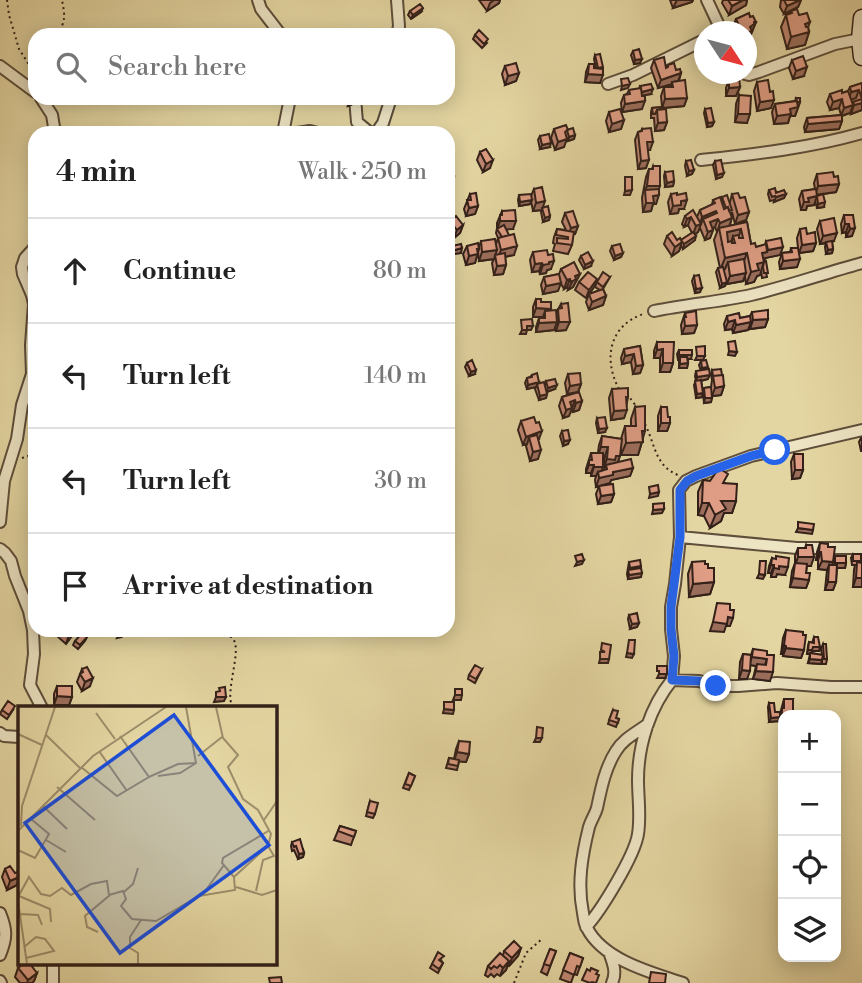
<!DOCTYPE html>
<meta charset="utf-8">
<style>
body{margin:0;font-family:"Libre Bodoni",serif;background:#f6f6f6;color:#222}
.controls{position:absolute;right:21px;bottom:21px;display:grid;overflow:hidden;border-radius:14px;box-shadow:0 4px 18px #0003}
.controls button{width:63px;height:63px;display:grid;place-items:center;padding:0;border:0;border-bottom:2px solid #e0e0e0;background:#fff;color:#222;font:35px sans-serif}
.compass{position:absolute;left:694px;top:21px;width:63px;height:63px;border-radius:50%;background:#fff;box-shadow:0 4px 18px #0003;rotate:126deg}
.stop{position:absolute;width:21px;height:21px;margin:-16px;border:5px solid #2563eb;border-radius:50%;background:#fff}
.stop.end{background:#2563eb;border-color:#fff;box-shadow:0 2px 7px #0008}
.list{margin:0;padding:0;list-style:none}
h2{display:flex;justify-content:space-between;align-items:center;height:91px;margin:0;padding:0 28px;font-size:30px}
h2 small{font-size:23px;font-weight:400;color:#767676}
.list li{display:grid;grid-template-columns:46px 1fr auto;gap:21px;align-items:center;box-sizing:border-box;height:105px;padding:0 28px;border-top:2px solid #e0e0e0}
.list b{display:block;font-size:26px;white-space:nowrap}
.list em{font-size:23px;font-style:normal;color:#767676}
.icon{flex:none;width:38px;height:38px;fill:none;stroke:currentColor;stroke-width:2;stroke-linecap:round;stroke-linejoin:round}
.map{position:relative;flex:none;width:862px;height:983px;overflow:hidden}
.search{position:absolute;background:#fff;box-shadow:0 4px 18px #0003;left:28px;top:28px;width:427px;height:77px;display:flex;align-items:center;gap:18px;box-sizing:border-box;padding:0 24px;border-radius:21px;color:#767676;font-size:26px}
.panel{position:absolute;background:#fff;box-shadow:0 4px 18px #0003;left:28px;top:126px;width:427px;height:511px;border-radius:21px}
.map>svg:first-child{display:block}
</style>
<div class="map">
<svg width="862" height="983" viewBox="0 0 862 983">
<rect width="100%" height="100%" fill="#e4d6a2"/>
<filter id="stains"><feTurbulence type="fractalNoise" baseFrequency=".00286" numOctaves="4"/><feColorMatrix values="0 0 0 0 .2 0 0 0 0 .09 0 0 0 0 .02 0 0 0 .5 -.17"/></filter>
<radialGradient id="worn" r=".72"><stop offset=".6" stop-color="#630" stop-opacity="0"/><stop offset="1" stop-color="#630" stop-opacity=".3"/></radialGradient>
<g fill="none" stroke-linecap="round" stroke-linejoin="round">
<g stroke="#5e4e3b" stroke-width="14">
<path id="street" d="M258 0 261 9 281 35
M707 0 722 32
M397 35 399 26 397 0
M0 66 35 92
M745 74 749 75 759 72 835 44 860 39
M608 84 633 75 704 40
M41 98 52 115 55 133
M355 98 357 122 369 132 375 133
M283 133 290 98
M297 133 310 131 318 133
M376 133 383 123 391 98
M701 160C755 154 810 148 862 133
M654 311C687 304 719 302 751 295 789 286 825 273 862 263
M0 522 4 481 17 439 22 405 32 374 31 345 34 304 32 295 23 274 22 267 25 258 35 247
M680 537 797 548H862
M0 549 5 553 11 561 15 576 29 611 33 630 34 654 30 685 42 708
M672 680 674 656 671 629V607L675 584 680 537 679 490 686 481 696 476 751 456 862 430
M648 724C636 733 623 739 616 751 605 768 601 789 597 808 595 815 591 820 589 827 582 855 577 884 583 913 584 918 584 924 587 928 603 960 652 973 683 983
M0 733 4 736 19 737
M0 913C7 930 7 938 0 955
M586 927C601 911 635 855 638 834 641 816 638 798 638 780 638 745 650 707 672 680L699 681 716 686H738L777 683 831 687H862
M609 952C613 963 617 972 612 983
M0 981 1 983
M53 983V964"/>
</g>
<g stroke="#322019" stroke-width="19">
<path id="secondary" d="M862 18 860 39 862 57"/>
</g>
<path stroke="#322019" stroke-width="2" stroke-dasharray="2 3.5" stroke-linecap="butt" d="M7 0 9 15 19 49 35 74
M57 35C66 21 65 16 62 0
M619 389C603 359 609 326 643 314
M627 394 636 406
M645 424C655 444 655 466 678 475
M22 458 31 455 35 456
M211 630 214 635C219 635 227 635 231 637 245 646 223 692 233 708
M514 983 526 953 543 938"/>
<use href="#street" stroke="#ede4c3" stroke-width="10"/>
<use href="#secondary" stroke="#ede4c3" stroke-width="16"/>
</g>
<path fill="#bf8772" stroke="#322019" stroke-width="2" fill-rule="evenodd" d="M479 0H500L499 3 487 11Z
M670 0H693L692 2 673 8Z
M723 0H747L746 5 729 15 722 3Z
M781 0H801L798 7 793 10 799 15 808 27 809 32 805 45 787 49 781 27 786 15 790 13 791 11 784 14 780 7Z
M410 11 421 12 411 19 408 15Z
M750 17 756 22 749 39 746 40V32H735L733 27 736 19Z
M475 35 487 43 482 48 473 39Z
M633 51 640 63 634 64 631 55Z
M595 55 603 69 600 83 585 82 586 72 589 64 596 68 594 59Z
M654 60 666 68 668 65 681 73 679 81 687 98 684 106 663 108 667 122 664 130 655 131 654 118H651V112L652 108 662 107 661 96 664 87H670L672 84 658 88 651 68Z
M792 60 804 76 793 79 789 68Z
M505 66 519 73 516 81 505 85 502 74Z
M733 76 740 87 736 96H726V88L729 80H731Z
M757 82 771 108 757 111 754 91Z
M862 83V110L851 114V111L850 113 842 116V121L839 129 805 132 804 127 807 118 841 115 839 108 830 110 827 102 830 94 842 93 848 91 850 87Z
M640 86 651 94 642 95V109L622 112 621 103 624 95 627 94 629 90 639 89Z
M739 95 747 123 735 122 736 104Z
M340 98H357L355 103 348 106 346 100 341 102Z
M796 98 800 102 795 116H790L788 123 774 124 772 112 775 104 795 101Z
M705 109 714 122 712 126 707 127 704 113Z
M609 112 624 120 621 129 609 132 606 121Z
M554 129 568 130 575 135 574 139 568 141 566 136 564 147 555 150 551 138Z
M642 129 650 150H648L646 168 638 169 635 140 638 132 641 131Z
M540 136 550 147 540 149 538 140Z
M480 152 490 168 483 172 477 160Z
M686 161 694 170 692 174 687 176 685 166Z
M715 161 722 177 716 179 713 165Z
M653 166 659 189 656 204H653L651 211 643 212 642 198 646 177 649 169H652Z
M665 172 674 181 673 186 665 187 664 176Z
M817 174 834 177 839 184 836 192 817 195 824 207 817 208 815 201 814 205 807 206 806 210H801L799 199 802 191 815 189 814 183Z
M534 189 543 208 550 216 549 220 543 222 541 212V210L533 211 531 201 530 204 519 206 518 200 519 195 531 196Z
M769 190 786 194 784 198 774 202V200L770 201 768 194Z
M470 194 478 206 475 214 466 216 464 209Z
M671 194 684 209H679L678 213 670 214 668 202Z
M732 194 740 198 749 212 746 220 735 224 732 212 730 226 747 222 751 244 756 247 765 245 766 241 780 255 765 258 764 261 767 277 762 278 761 271 760 275 757 276 754 282 746 284 745 277 743 281 727 284V282L725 286 720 288 716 272 718 268H720L714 240 717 232 715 227 712 228 713 230 710 238 705 240 700 228V225L698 232 694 234 695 240 683 249 681 246 679 251 672 256 664 244 667 236 677 240H681L692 233 688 225 684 227 682 224 685 216 697 217 700 210 712 205 713 200H721L722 197 730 202Z
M502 211 513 229H506L514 255 505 257 506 265 503 274 494 275 492 263 494 259 479 261 478 252 475 263 466 265 463 254 467 246 479 247 481 241 496 244 498 238 496 233 497 229V223Z
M565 213 578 226 575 234H573L572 245 568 254 553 251 555 244 553 243 554 237 557 229 566 230 562 222Z
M844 215H853L852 236 846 237V232L842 233 841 224Z
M820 221 834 241 832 242 833 249 832 253 826 254 825 247 826 243 820 244 817 229Z
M448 223 463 225 460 233 454 238 450 233 448 235Z
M800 229 807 234 816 243 813 251 799 253 797 267 780 269 779 262 782 253 790 252 791 248H798L797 238Z
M612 246 623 253 621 257 614 260 610 251Z
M533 252 548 255 551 269 547 270 546 273 540 274 539 271 532 272 530 260Z
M581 256 591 266 584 269 579 260Z
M561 269 580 274 573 287 568 290 567 287 564 289 560 282 558 291 543 294 541 285 544 277 559 274Z
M694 276 700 292 695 293 692 281Z
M610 277 603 289 606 296 603 305 589 310 586 302 589 294 600 290 595 287 597 282Z
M579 282 594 287 586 298 575 290Z
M536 299 541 302 550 311 556 313 561 304 566 330 556 331 555 326 554 330 536 332V327L539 318H542L543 317H533V307Z
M752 312 768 319 765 327 750 329V326L748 330 733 333 732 329 725 330 724 324 727 316 740 318 750 316Z
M685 313 697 325 694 333 682 334 681 325Z
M657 342 673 363 670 372H660V358H654V351Z
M640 346 643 365 640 373 633 374 631 362 622 364 621 358 624 349Z
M679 350 691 359H688V363L687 368H679V360H678L677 354Z
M701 361 707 369 708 379 701 381 703 392 704 388 711 387 712 380 711 374 712 370 724 386 721 395 712 396 711 402 704 403 703 393 702 397 696 398 694 385 696 381 695 376 696 371H701L699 365Z
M467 363 475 374 469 376 465 367Z
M568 374 581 384 578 392 582 401 579 410 573 412 571 409 569 416 563 418 559 406 562 397 577 392 567 394 565 383Z
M532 375 538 384 545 385 546 381 555 389 547 392 546 398 539 400 535 389 536 387 527 389 525 383 527 378 530 377Z
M612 389 628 397 624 418 611 420 609 398Z
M635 407 643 439 638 455H621V449L618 463 633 468 630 476 611 480 610 483 602 485 614 494 611 502 598 504 596 494 599 486 596 487 595 480 596 476H591V473H586V469L591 453H598L599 445 602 436 621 439 625 426H631V419ZM603 455 605 456 604 467H605L604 470H602Z
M661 407 670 423 667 431H658V416Z
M597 418 605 432 598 433 596 423Z
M521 421 539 439 538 440V459L530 461 526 446 527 444 523 445 518 430Z
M562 431 568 444 563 446 560 436Z
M861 438H862V451H861L859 442Z
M794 454 803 470 800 478 792 479 791 462Z
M703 480 725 483 736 501 732 513H724L721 521 710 528 704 516 698 515V492Z
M820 543 828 547 834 560 835 556 846 563 845 568H837L836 582 833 590H825L827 570 818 569V560H816L817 552Z
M806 545 811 566H807L806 573 809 580 806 588 790 587 792 571 795 563V556L798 548H805Z
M853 554 862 563V554V587H853L854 570 855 565H852L851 558Z
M772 558 785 575 777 574 776 577H771V573H768L769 566Z
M629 562 641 566V577L628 579 627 574Z
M692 562 705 564 708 568 714 582 710 594 689 597 688 574Z
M629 615 639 623 637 627 630 629 628 619Z
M59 630H75L66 644 57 636Z
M240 630H248L246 634Z
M786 630 804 650 801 658 783 656V654H781L783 638Z
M87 637 85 641 78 649 73 645 75 641Z
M814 637 820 647 819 651H812L811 653 822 655 821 649 823 644 827 659 826 664H822V660L821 664 808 663 810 654H807L808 646 809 642 812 643Z
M753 649 767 655 770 681 753 679 756 666 750 665 747 679H739L740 662 743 654 751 655Z
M82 669 90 686 82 691 77 682Z
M482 669 475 683 468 679 469 675Z
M57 686 72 697 69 705H54V694Z
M784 699H793L783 715V722H779V720L778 721 769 722 768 707 769 703 775 712 780 714Z
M2 710H13L7 719 0 714Z
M613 710 616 718 619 719 616 727 608 724Z
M459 741 469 754 466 762 459 761 457 770 446 768 449 758 454 759 456 749Z
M409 773 415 776 409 790 403 788Z
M370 801 375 814 373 818 366 816Z
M340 826 356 831 351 845 334 840Z
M292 842 303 849 304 853 303 857 298 859 294 850 292 851 291 846Z
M5 869 19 876 17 885 7 890 2 877Z
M521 948 518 956 509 966 508 965 506 970 500 976 497 974 494 977 491 974 488 977 485 975 488 966 503 956 504 951Z
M550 949 556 951 547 975 541 972Z
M570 953 583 958 577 975 574 974 571 983 560 979Z
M442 960 441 961 443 963 438 973 430 968 432 964Z
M18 968 37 973 34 981 32 983H20L15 977Z"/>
<path fill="#9b6e5c" stroke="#322019" stroke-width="2" d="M494 0H500L499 3 487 11 490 3Z
M677 0H693L692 2 673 8Z
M743 0H747L746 5 729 15 732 6Z
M800 0H801L798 7 784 14 787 6Z
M423 8 421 12 411 19 413 15Z
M754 22H756L749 39 746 40V33Z
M810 22 806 33 809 32 805 45 787 49 791 37 805 24Z
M642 59 640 63 634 64 635 60Z
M807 67 804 76 793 79 796 71Z
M519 73 516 81 505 85 508 76Z
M681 73 678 81 672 82V84L658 88 661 80Z
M588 74 603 75 600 83 585 82Z
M630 84 628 88 621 90 622 86Z
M740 87 736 96H726L729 88Z
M653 89 651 94 640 96 642 92Z
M859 90 856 98 848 101 851 92Z
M351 98H357L355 103 348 106Z
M687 98 684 106 662 108 665 99Z
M842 99 839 108 830 110 833 102Z
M774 100 771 108 757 111 760 102Z
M645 101 642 109 622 112 625 104Z
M797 102H800L795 116H790L788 123 774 124 777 116 790 109Z
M862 103V110L851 114 854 105Z
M853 105 850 113 841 116 844 108Z
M738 114H750L747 123 735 122Z
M624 120 621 129 609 132 612 124Z
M842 121 839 129 805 132 808 124Z
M667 122 664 130 655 131 658 123Z
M714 122 712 126 707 127 708 123Z
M575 135 574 139 568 141 569 137Z
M567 139 564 147 555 150 558 142Z
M647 142H653L650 150H644Z
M551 143 550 147 540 149 542 145Z
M493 160 490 168 483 172 486 164Z
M649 160 646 168 638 169 641 161Z
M694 170 692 174 687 176 689 171Z
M724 173 722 177 716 179 717 175Z
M454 177 451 186H448V179Z
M674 181 673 186 665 187 667 183Z
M839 184 836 192 815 195 818 186Z
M647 186H660L657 195 645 190Z
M632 190 630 195H624L625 191Z
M786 194 784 198 774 202 776 197Z
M659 195 656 204H653L651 211 643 212 646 203 653 196Z
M817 196 814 205 807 206 806 210H801L804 202 808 198Z
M532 200 530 204 519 206 520 202Z
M687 200 684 209H679L678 213 670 214 673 206 681 201Z
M545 201 542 210 533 211 536 203Z
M825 202 824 207 817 208 818 204Z
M478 206 475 214 466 216 469 208Z
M716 211 713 220 703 219 698 232 693 235 696 226 700 224 702 217Z
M749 212 746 220 735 224 738 215Z
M550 216 549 220 543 222 545 218Z
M691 217 688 225 684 227 687 219Z
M732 218 729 227 719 228 717 232 720 223Z
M718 219 715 227 707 230 710 222Z
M500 221H516L513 229 497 230Z
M845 224H849L846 232 842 233Z
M463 225 460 233 454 238 457 230Z
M578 226 575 234 568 236 571 228Z
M855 228 852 236 846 237 850 229Z
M741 229 737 242 733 236 731 243 722 244 727 232Z
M713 230 710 238 705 240 708 232Z
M837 233 834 241 820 244 823 236Z
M696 236 695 240 683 249 684 244Z
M682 242 679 251 672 256 675 247Z
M816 243 813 251 799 253 802 245Z
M517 246 514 255 498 258 501 250Z
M783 247 780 255 765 258 760 275 757 276 754 282 746 284 751 272 762 253 767 252 768 250Z
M462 248 461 253 448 255V252Z
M477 249H479L475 263 466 265 469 256Z
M833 249 832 253 826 254 828 250Z
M497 250 494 259 479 261 482 252Z
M623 253 621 257 614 260 615 256Z
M747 253 742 266 728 262 725 269 720 270 725 258Z
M800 259 797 267 780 269 783 261Z
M554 261 551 269 547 270 546 273 540 274 543 265 549 262Z
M593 261 591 266 584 269 585 265Z
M542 263 539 271 532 272 535 264Z
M506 265 503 274 494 275 497 266Z
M746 273 743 281 727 284 730 276Z
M580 274 573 287 568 290 575 276Z
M570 279 567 287 564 289 567 280Z
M597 279 594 287 586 298 589 290Z
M727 282 725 286 720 288 722 284Z
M561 283 558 291 543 294 546 286Z
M702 288 700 292 695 293 696 289Z
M606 296 603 305 589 310 592 302Z
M536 308 551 309 548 317 545 311 543 317H533Z
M768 319 765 327 750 329 753 320Z
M735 320 732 329 725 330 728 322Z
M557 322 554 330 536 332 539 323Z
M559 322H570L566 330 556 331Z
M751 322 748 330 733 333 736 325Z
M697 325 694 333 682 334 685 326Z
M527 326H533L531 330H527L526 334H520L522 330Z
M663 349 660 358H654L657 350Z
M729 351 737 352 735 356 728 355Z
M634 354 631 362 622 364 625 356Z
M679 355H692L691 359H680V357L678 360Z
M697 356H705L703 360H695Z
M663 363H673L670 372H660Z
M688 363 687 368H679L680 364Z
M643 365 640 373 633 374 636 366Z
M476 370 475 374 469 376 471 372Z
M710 375 708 379 696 382 697 377Z
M539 382 537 386V384L536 387 527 389 528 385Z
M581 384 578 392 567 394 570 386Z
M557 385 555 389 546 392 548 388Z
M724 386 721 395 712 396 715 388Z
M703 393 702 397 696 398 697 394Z
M547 394 546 398 539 400 540 396Z
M705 398H712L711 402 704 403Z
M575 400 569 416 563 418 570 402Z
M582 401 579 410 573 412 576 403Z
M627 410 624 418 611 420 614 411Z
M661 423H670L667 431H658Z
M607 428 605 432 598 433 599 429Z
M542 431 539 439 531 442 529 437 527 444 523 445 526 437Z
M642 431H645L638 455H621L626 443Z
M570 440 568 444 563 446 564 441Z
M601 447H608L605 456 598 455Z
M541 450 538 459 530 461 533 452Z
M616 456H620L617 464 606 465 604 467 607 459Z
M589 465H594L591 473H586Z
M594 467H603L600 475 598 472 596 476H591Z
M633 468 630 476 611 480 610 483 596 487 599 478 613 472Z
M795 470H803L800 478 792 479Z
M659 492 658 496 649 498 650 494Z
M614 494 611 502 598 504 601 496Z
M721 501H736L732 513H724L721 521 710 528Z
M702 503H709L704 516 698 515Z
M664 509 662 513 652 514 653 510Z
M798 528 813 530 812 534 796 532Z
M819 552H821L818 560H816Z
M798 557H814L811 566H795Z
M584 560 582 564 575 566 577 562Z
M822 561 833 562 830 570 829 565 827 570 818 569Z
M835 563H846L845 568H833Z
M771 565H774L771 573H768Z
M779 566 788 567 785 575 777 574 776 577H771L774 568Z
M642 573 641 577 628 579 629 575Z
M759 574 765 575 763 579 757 578Z
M793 578 809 580 806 588 790 587Z
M856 578H862V587H853Z
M714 582 710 594 689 597 693 584Z
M828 582H836L833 590H825Z
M728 617 733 618 730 626H726L724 632 710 631 713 622Z
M639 623 637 627 630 629 632 624Z
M73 630H75V632L66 644 69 635Z
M124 632 122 637 117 638 119 634Z
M784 645 786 646 783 654H781Z
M813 647H820L819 651H812L811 654H807L808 650Z
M786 648 804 650 801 658 783 656Z
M627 653 634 654 632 658 626 657Z
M752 657 767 659 764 667 749 665Z
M600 659H609L608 663H599Z
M810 659 822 660 821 664 808 663Z
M742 670 750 671 747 679H739Z
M756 671 773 672 770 681 753 679Z
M659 674H667L665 678H657Z
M93 678 90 686 82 691 85 682Z
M455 695H462L461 700H453Z
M57 696 72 697 69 705H54Z
M216 697H226L224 701 214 702Z
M444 709 454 710 453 714 443 713Z
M793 713 792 715H783V722H779L782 714Z
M780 717 778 721 769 722 771 718Z
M536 738H542L540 742H534Z
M457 752 469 754 466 762 454 761Z
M304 853 303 857 298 859 299 854Z
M19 877 17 885 7 890 10 881Z
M521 948 518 956 509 966 512 958Z
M509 961 506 970 500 976 503 968Z
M37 973 34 981 32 983H27L28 980Z"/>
<path fill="#de9d84" stroke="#322019" stroke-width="2" fill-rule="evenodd" d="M728 0H743L732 6Z
M784 0H800L787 6Z
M420 4 423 8 413 15 410 11Z
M797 9 799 15 807 13 810 22 805 24 806 27H808L809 32 791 37 786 15 792 13 791 11Z
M749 13 750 17 753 16 756 22H754V24L750 27 752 31 746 33V32H742L736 19Z
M479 30 488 39 484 44 475 35Z
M639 49 642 59 635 60 633 51Z
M600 54 603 67 598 68 595 55Z
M803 56 807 67 796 71 792 60Z
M664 57 666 68 668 67V65L674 63 676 70 680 69 681 73 661 80 654 60Z
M516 63 519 73 508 76 505 66Z
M589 64H594V68L603 69V75L588 74Z
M733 76H739L740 87 729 88V80H733Z
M628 78 630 84 622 86 621 79Z
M685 80 687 98 665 99 664 87H673L672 82Z
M768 80 770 92 773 91 774 100 760 102 757 82Z
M862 83V103L854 105 853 102 862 99 859 90 851 92 850 87Z
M651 84 653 89 642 92 640 86Z
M641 88 642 96H645V101L625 104 624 95 630 94 629 90Z
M842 90V93L848 91 853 105 844 108 842 99 833 102 830 94Z
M739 95 751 96 750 114H738Z
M796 98H800V102H797L798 107 790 109 791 114 777 116 775 104 797 101Z
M663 107V109L657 110 655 114H653L652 108Z
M711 108 714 122 708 123 705 109Z
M620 109 624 120 612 124 609 112Z
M666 109 667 122 658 123 657 110Z
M842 115V121L808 124 807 118Z
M566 125 568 130 565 132 567 139 558 142 554 129Z
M573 128 575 135 569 137 567 130Z
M651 128 653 142H647L649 160 641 161 638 132 642 131V129Z
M549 134 551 143 542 145 540 136Z
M486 149 493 160 486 164 480 152Z
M691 160 694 170 689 171 686 161Z
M721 160 724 173 717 175 715 161Z
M450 164 454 177 448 179V165Z
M653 166H660V186H647L649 169H653Z
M673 171 674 181 667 183 665 172Z
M833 172 834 177 838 176 839 184 818 186 817 174Z
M625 177H632V190L625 191Z
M542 187 545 201 536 203 534 189Z
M775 188 776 193 784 190 786 194 776 197 775 196 772 197 769 190Z
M659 189V195L653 196 654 203H646L645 190Z
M816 189 817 196 808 198 809 202H804L802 191Z
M476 193 478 206 469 208 467 200H471L470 194Z
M677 193V195L686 193 687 200 681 201V205L673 206 671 194Z
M738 193 740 198 745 197 749 212 738 215 732 194Z
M531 194 532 200 520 202 519 195Z
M823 194 825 202 818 204 817 196Z
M727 195 732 210 729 211 728 207 726 208 722 197Z
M720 197 724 209 728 207 732 218 720 223 718 219 710 222 713 230 708 232 703 219 717 213 716 211 702 217 700 210 715 203 713 200Z
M548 206 550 216 545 218 542 208Z
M515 210 516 221H500V215H502V211Z
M693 210 701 224 696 226 691 217 687 219 685 216Z
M573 211 578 226 571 228 565 213Z
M844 215H853L855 228 850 229 849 224H845Z
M456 216 463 225 457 230 453 225 451 227 448 224V223Z
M834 218 837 233 823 236 820 221Z
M747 222 751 244 755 243 756 247 766 244 767 252 762 253 764 262 757 264 759 270 751 272 747 253 725 258 719 228ZM741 229 743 238H739V235L733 236 735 243H732V241L728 242 727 232Z
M504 225 509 235 502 237 497 229Z
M806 228 807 234 815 232 816 243 802 245 800 229Z
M557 229 574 232 572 245 557 243V238L568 239V237L556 235Z
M672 232 677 240 680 238 682 242 675 247 667 236Z
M693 232 696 236 684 244 681 240Z
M514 234 517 246 501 250 498 238Z
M781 238 783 247 768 250 766 241Z
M495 239 497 250 482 252 481 241Z
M832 241 833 249 828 250 826 242Z
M478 243 479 249H477L478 254 469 256 467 246Z
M461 244 462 248 448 252V247Z
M620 244 623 253 615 256 612 246Z
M791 248H798L800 259 783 261 782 253 792 252Z
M547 250 548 255 553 254 554 261 549 262V264L543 265 542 263 535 264 533 252Z
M588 252 593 261 585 265 581 256Z
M505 253 506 265 497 266 495 255Z
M744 259 746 273 730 276 728 262Z
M766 261 768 273H764L763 267 764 262Z
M574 262 580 274 575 276 576 279 571 282 570 279 567 280 561 269Z
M723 267 727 282 722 284 718 268Z
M588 272 597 279 589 290 579 282Z
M603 272 610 277 603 287 597 282Z
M559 274 561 283 546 286 544 277Z
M699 275 702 288 696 289 694 276Z
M603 289 606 296 592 302 589 294Z
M536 299H541V302H551V309L536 308Z
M568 303 570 322H559L558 309 562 308 561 304Z
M556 310 557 322 539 323V318H545V311Z
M768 310V319L753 320 752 312Z
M696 311 697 325 685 326 684 317H686L685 313Z
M739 313 740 318 750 316 751 322 736 325 735 320 728 322 727 316Z
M532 319 533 326H527V330H522L521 320Z
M735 341 737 352 729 351 728 342Z
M657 342H674L673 363H663V349L657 350Z
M640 346 643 365 636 366 634 354 625 356 624 349Z
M705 346V356H697L696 347Z
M679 350H692V355H679Z
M680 357H687L688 363 680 364Z
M472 360 476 370 471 372 467 363Z
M706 360 708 367 702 368 701 361Z
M709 369 710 375 697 377 696 371Z
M721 369 722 375 713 376 712 370Z
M537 373 539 382 528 385 527 378 532 377V375Z
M580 373 581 384 570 386 568 374Z
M723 375 724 386 715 388 713 376Z
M555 379 557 385 548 388 546 381Z
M701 380 703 393 697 394 695 381Z
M544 382 547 394 540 396 537 384Z
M711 387 712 398H705L704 388Z
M628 388V397H626L627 410 614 411 612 389Z
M579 392 582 401 576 403 575 400 570 402 572 408 566 410 562 397Z
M645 406V431H642L643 442 626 443 625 426H636L635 407Z
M661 407H667L668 417H670V423H661Z
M534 417 536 423 539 422 542 431 526 437 521 421Z
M605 417 607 428 599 429 597 418Z
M568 430 570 440 564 441 562 431Z
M537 435 541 450 533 452 529 437Z
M602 436 622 439 620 456H616L615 460 607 459 608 447H601Z
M591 453H603V467H594V465H589V460H592Z
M794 454H803V470H795Z
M631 459 633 468 613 472V475L599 478 598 472 607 469 606 465Z
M719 468 728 474 723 483 737 484 736 501H721L726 509 715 515 709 503H702L703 480 710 481Z
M613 484 614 494 601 496 599 486Z
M658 485 659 492 650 494 649 487Z
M664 503V509L653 510V504Z
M798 522 814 524 813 530 798 528Z
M820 543 828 544V547H835L833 562 822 561 821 552H819Z
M806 545H812L814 557H798V548H806Z
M582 554 584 560 577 562 575 556Z
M853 554H861V561H853Z
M776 556 789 558 788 567 779 566V569L774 568V565H771L772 558 776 559Z
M835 556H846V563H835Z
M640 560 641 566 630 568 629 562Z
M705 561V564H708V568H714V582L693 584 692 562Z
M760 561H766L765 575 759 574Z
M857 562 862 563V578H856Z
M795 563 807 564 806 573H810L809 580 793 578Z
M829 565H837L836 582H828Z
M641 568 642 573 629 575 628 570Z
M717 603 730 604V610H734L733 618 728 617 727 624 713 622Z
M637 613 639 623 632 624 629 615Z
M62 630H73L69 635Z
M118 630H123L124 632 119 634Z
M786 630 803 632V635H806L804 650 786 648V646L784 645Z
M82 633 87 637 80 645 75 641Z
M814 637H818L820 647H813L812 650H808L809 642 814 643Z
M629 640H635L634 654 627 653Z
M602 643 611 645 609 659H600V652H605L601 650Z
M823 644H826L827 659H824Z
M753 649 767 651V655H774L773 672 756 671 757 664 766 665 767 659 752 657Z
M810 653 823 655 822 660 810 659Z
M743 654 751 655 750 671 742 670Z
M475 665 482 669 476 679 469 675Z
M657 666H667V674H659V671H657Z
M87 667 93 678 85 682 80 674 83 672 82 669Z
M57 686H72V697L57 696Z
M225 687 226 697H216V692L220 691 219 688Z
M455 689H462V695H455Z
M784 699H793V713L782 714V708H784Z
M8 701 15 706 9 715 2 710Z
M444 702H454V710L444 709Z
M769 703H774L775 712H780V717L771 718Z
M613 710 618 711 616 718 619 719 618 723 609 720Z
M537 727 543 728 542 738H536Z
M459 741 470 742 469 754 457 752Z
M449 758 459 760 458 766 448 764Z
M409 773 415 776 411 786 405 784Z
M370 801 378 803 375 814 367 812Z
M340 826 356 831 354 837 338 831Z
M300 839 304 853 299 854 296 846 294 847 292 842Z
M10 866 15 873 18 872 19 876V877L10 881 5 869Z
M514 941 521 948 512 958 504 951Z
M550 949 556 951 550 966 544 964Z
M438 952 444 956 439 960 443 963 439 969 432 964Z
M500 953 509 961 503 968 500 965 497 968 494 966 491 969 488 966Z
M570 953 583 958 580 967 577 966 574 975 563 970Z
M23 964H30L37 973 28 980 18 968Z
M591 968 598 971 596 974 599 975 596 983 592 982 590 983 582 980 587 969 590 971Z
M651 972 666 974 665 983H649Z
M281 977 282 983H270L269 978Z"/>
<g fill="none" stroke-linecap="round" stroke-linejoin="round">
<path stroke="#2563eb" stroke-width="9" d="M716 686 699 681 672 680 674 656 671 629V607L680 537V490L687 481 696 476 751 456 775 450"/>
</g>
<g transform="translate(18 706)">
<rect width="259" height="259" fill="#e4d6a2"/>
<path fill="none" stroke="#9d8d6b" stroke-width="2" d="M78 7 97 33M0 28 24 39M28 29 62 62M102 30 131 71 160 58 178 57M81 45 109 85M180 50 204 31M63 61 99 90 131 71M140 70 162 67 178 57 168 1M39 81 77 114M25 100 49 123M246 114 259 95M3 120 4 100 37 1M0 125 75 50 148 1M28 134 48 146M0 144 17 152 31 128 13 113M216 171 204 157 205 152 252 124M218 181 244 189 259 184M238 185 245 154 256 150 250 140M106 186 115 178 120 162M185 188 206 159M1 190 32 203 33 216M0 191 11 171 23 188 32 190 44 182 53 189 73 178 89 175 91 189 105 185 108 193 103 200 114 213 138 215 181 190 217 184 216 171 250 140 253 128 240 104 225 93 210 61 220 49 205 32 198 1M0 195 9 258M2 208 20 209 24 219M80 226 69 221 67 210 92 189M6 241 18 231 27 233 36 245 8 252M120 258V247L112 242V231L123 214"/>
<path fill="#1d4ed8" fill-opacity="0.15" stroke="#1d4ed8" stroke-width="3.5" d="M156 9 251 139 102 247 7 117Z"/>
<rect width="259" height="259" fill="none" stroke="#322019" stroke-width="3.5"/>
</g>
<rect width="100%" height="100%" filter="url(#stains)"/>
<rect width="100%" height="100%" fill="url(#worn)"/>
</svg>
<div class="controls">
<button>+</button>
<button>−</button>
<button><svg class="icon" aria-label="locate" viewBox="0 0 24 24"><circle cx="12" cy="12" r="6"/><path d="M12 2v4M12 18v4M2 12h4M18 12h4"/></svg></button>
<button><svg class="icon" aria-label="layers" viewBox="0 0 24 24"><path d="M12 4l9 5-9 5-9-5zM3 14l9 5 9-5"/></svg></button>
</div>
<svg class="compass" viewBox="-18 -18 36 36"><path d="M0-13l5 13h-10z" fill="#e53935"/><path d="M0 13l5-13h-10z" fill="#767676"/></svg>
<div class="stop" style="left:775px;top:450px"></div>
<div class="stop end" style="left:716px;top:686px"></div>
<div class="search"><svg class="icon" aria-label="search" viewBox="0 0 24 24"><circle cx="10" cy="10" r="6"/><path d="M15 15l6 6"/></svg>Search here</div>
<section class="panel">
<h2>4 min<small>Walk · 250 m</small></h2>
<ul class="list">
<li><svg class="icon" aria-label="ahead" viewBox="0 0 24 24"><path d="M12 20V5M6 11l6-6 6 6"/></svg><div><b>Continue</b></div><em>80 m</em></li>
<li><svg class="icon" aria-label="left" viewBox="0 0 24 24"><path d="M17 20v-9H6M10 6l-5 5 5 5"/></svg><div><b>Turn left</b></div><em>140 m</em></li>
<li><svg class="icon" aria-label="left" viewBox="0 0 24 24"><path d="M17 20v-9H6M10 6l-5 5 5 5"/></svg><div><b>Turn left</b></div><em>30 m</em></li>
<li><svg class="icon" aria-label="arrive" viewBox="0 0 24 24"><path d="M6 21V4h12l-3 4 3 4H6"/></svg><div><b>Arrive at destination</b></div></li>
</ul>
</section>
</div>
